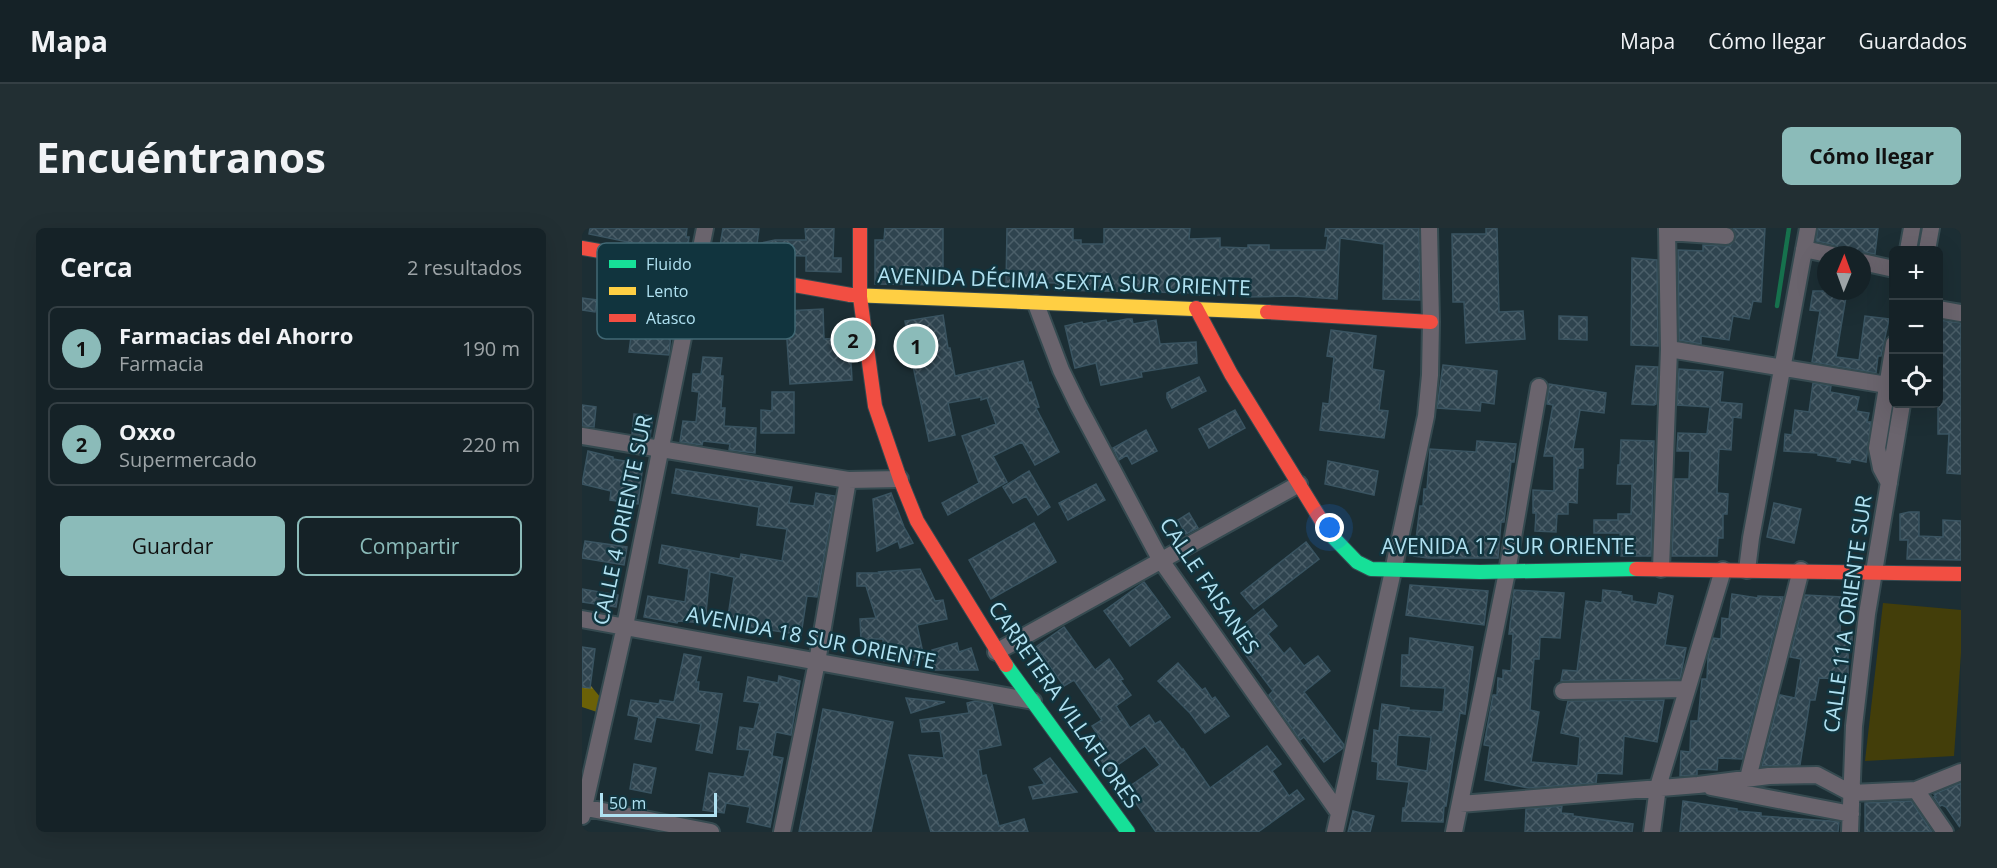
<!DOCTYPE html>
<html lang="es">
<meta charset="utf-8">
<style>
body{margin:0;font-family:"Open Sans",sans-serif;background:#222f33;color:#f1f3f6}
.controls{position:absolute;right:18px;top:18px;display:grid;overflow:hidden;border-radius:9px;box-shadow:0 6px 24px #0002}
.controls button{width:54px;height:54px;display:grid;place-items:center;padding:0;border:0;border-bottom:2px solid #343f44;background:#152227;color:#f1f3f6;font:30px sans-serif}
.compass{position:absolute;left:1235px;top:18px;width:54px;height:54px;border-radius:50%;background:#152227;box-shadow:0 6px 24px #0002;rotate:1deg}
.scale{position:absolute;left:18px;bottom:15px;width:117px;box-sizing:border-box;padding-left:6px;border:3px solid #b0e1f1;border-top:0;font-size:16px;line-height:21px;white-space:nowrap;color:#b0e1f1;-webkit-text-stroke:4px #11343e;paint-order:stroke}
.you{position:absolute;left:748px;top:300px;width:21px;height:21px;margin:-15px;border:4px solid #fff;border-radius:50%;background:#1a73e8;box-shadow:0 0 0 9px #1a73e833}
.badge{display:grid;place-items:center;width:39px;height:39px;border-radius:50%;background:#8bbbb9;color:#111;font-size:20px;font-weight:700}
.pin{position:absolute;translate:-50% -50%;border:3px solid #fff;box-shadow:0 2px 6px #0006}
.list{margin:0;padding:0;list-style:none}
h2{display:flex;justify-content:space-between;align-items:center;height:78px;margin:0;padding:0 24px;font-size:26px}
h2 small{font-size:20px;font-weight:400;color:#9da4a7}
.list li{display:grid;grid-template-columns:39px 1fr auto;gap:18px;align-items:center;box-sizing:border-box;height:84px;margin:0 12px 12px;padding:0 12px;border:2px solid #343f44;border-radius:9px}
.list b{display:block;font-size:22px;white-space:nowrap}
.list p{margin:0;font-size:20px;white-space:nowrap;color:#9da4a7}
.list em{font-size:20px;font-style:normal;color:#9da4a7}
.actions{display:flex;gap:12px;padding:18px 24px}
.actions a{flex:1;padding:14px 0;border:2px solid #8bbbb9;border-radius:9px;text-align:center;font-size:21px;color:#8bbbb9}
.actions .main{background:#8bbbb9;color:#111}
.icon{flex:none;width:33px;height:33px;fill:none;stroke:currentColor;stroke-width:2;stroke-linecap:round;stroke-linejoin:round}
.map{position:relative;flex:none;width:1379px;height:604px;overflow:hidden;border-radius:9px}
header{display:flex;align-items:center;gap:36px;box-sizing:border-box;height:84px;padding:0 30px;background:#152227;border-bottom:2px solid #343f44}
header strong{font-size:28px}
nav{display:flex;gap:33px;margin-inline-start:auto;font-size:21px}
.intro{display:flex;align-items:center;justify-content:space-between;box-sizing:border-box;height:144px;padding:0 36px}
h1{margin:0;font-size:42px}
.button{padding:15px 27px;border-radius:9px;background:#8bbbb9;color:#111;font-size:21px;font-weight:700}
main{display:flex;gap:36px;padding:0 36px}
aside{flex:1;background:#152227;border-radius:9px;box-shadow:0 6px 24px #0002}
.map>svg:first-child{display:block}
</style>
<header>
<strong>Mapa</strong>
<nav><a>Mapa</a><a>Cómo llegar</a><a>Guardados</a></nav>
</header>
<div class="intro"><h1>Encuéntranos</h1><a class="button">Cómo llegar</a></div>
<main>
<aside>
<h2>Cerca<small>2 resultados</small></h2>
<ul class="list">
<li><span class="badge">1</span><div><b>Farmacias del Ahorro</b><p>Farmacia</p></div><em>190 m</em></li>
<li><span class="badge">2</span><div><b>Oxxo</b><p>Supermercado</p></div><em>220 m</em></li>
</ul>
<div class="actions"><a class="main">Guardar</a><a>Compartir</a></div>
</aside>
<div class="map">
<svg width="1379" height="604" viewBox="0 0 1379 604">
<defs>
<pattern id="forest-firs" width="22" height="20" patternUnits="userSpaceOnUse" patternTransform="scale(1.5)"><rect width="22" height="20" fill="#6b6107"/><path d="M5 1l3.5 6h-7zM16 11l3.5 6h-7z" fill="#7e772c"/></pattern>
<pattern id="building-cross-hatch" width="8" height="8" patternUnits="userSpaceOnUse" patternTransform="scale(1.5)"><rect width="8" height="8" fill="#2f444f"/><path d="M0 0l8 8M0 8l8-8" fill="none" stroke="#4b5f69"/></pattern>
</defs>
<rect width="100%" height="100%" fill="#1c2e34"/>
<path fill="#433e0a" d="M1301 375 1379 382V425L1372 528 1283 533Z"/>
<path fill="url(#forest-firs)" d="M0 447 23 475 15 484 0 479Z"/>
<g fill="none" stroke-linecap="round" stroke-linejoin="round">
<path stroke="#16714d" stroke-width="4.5" d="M1195 78 1207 0"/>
</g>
<path fill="url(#building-cross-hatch)" stroke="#3a5461" stroke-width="1.5" fill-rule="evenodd" d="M8 0H105L104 9H107L105 25 85 21V19L61 15 60 17 7 6Z
M141 0 177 1 175 16 193 12H224L223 0H252L251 30H259V44L224 43V28L181 27 182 34 171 36 136 30Z
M303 0H361V57L293 56V12H302Z
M425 0H491V12H499V16H522V0H608L607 11 638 10V19L666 20V17H687V22H744L746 8H743L744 0H837L838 72 801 71 802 16 758 10 755 71 712 68 665 69 666 51 638 50V67H616V65L473 62 474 55 441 54V58H424Z
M904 0H915L917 84 941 83 943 111 884 115 882 74H871L870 6H904Z
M1151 0H1183L1179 74 1171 73 1167 91 1151 88 1147 112 1119 108V116L1097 112 1096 22 1121 23V17L1148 18 1154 9Z
M1236 0H1296L1293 26 1282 24 1272 27H1267V25L1260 24 1253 17 1234 13Z
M1050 30 1075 32 1076 118 1049 117Z
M70 47 99 51 94 85H91L87 127 47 124 51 93 43 92 46 74 64 77 65 65H68Z
M1231 63H1265L1254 129 1277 132 1283 88 1307 91 1299 128H1296L1294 145 1230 134 1238 83 1228 82Z
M0 70 15 72 13 84 0 82Z
M241 81 242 111 257 110 258 117 268 116 270 152 208 156 203 83Z
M361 87 366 120H368L373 148 441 133 447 155 449 154 457 179 454 180 477 224 453 237 440 214 411 228 425 254 366 287 360 275 397 255 380 208 414 196 405 170 399 172V169L366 175 373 207 347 213 328 124 323 93Z
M977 88 1005 89V112L977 111Z
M545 91H550L551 96 574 92 578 116 614 114 615 135 559 144 560 149 519 157 514 135 493 140 483 98 500 94 501 96 524 92 525 95Z
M1356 92 1379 95V246L1365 245 1367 206H1356Z
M749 102 794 108 790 141 802 143 797 182 806 183 802 210 738 202 741 175 747 176 752 129 745 128Z
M121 129 140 130 138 148H141L139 180H143L142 198 174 200 173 225 147 222 148 216 121 213 120 217 98 214 101 193 114 194 117 164 110 163 111 146H119Z
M861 137 915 143 912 176 899 174 898 183 855 180Z
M1054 138 1076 139 1074 176 1072 177 1050 176Z
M1097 141 1141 144 1138 174 1160 176 1159 190 1151 189 1149 222 1137 221 1135 265 1146 266 1145 286H1141V310H1136L1135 328H1090L1093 251H1107L1108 223H1095L1096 205 1125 206 1128 179 1095 177Z
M617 149 624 163 590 180 585 170V165Z
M1231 155 1249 158 1248 164 1277 169 1274 183 1287 185 1285 194H1289L1284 234 1269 231 1268 235 1255 233 1256 230 1236 227V225L1202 223 1203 206 1210 207 1213 182 1227 184Z
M967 156 1024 165 1022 185 998 182 991 221H1001V240H996L995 275 986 274V286H975L974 304 953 303 954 285H951V262L972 263V228H962L971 177 965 176Z
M190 164H212V205H179V182L190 183Z
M0 177 14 179 12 199 0 198Z
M653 182 663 200 627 220 617 201Z
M52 186 71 188 68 209 50 206Z
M564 202 575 223 550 236 545 227 537 232 531 220Z
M1039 212 1072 213 1069 328H1039L1038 305H1012V292H1036V286H1049L1050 256H1035L1036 237H1038Z
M895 213 934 216 932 234H929L922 294H919L916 330H846L832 328 838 278H841L842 261H845L848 221 894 224Z
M6 223 31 229V231L61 236 56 276 28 272 29 263 0 256Z
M746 233 796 243 792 267 743 256Z
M94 241 210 259 207 275 232 278 234 265 253 268 235 369 225 368 219 407 145 395 152 349 128 344 123 395 96 393 95 395 62 389 66 368 103 374 107 341 77 335 80 317 158 331 159 326 200 333 205 301 175 297 177 279 90 265Z
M447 243 468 279 456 287 444 268 431 275 421 259Z
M514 256 523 272 486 292 477 275Z
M309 265 322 299 331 315 318 320 316 313 295 323 291 271Z
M1192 275 1219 281 1212 315 1185 309Z
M1327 284H1337V308L1361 309V292L1379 293V332L1325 331 1326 312H1318V286Z
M607 285 616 300 604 306 596 292Z
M452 295 474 334 409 371 387 332Z
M3 313 45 319 42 337 0 330Z
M724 314 737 331 672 381 659 365Z
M338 341 353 373 361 372 365 391 335 397 342 430 328 433 327 431 302 433 301 411H279L278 391 294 390 284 358H275V345H298L297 344Z
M562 354 588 389 548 418 522 383Z
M828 357 906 363 902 397 824 387Z
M0 361 36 367 34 379 0 374Z
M932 362 982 365 978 410 958 409 957 431H952L948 482 957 484 949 534 996 538 998 509 979 505 986 473 1082 472 1075 514 1042 508 1040 546 1015 545 1014 555 947 560 903 552 908 518 902 517 911 467H915L916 450 921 451V442L929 443 931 406H927Z
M1021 362 1039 364 1038 366 1050 368V373L1075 377 1077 365 1091 368 1083 417 1104 420 1098 451 979 453 981 442 995 443 1004 373 1020 375Z
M1150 366 1176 370V368L1201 369 1160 531 1136 530 1135 542 1115 541V547L1098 548 1099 523 1108 524 1109 493H1116L1120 451H1125L1126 429 1131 410 1139 411 1140 390 1147 391Z
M1223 367 1260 369 1258 404H1270V417H1266V451L1237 450 1233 472H1228L1218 537 1180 538 1198 467 1213 470 1219 431 1208 429Z
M681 381 695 398 686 406 702 426 708 420 722 438 736 428 748 443 722 464 762 517 761 520 742 534 722 509 718 512 687 467 691 463 663 426 670 420 655 402Z
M482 399 513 442 527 431 541 451 538 452 549 467 534 478 548 500 567 487 573 496 578 493 600 522 601 521 628 560 685 518 699 536 690 543 707 568 715 562 722 571 676 604H574L544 561 578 537 563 518 527 543 513 524 523 518 510 498 520 492 492 452 482 458 454 419Z
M828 410 891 419 883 486 878 485 864 578H862L861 594 820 593 821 580H823L827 554 795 551 796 534 790 533 792 502 797 503 800 476 827 480V482L861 484 863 460 819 458 820 427H827ZM816 507 849 509 845 543 814 538Z
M375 415 377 424 389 420 396 442H353L350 422Z
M0 419 13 421 8 460 0 459Z
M102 426 119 429 114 454H117L116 463 140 466 130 525 114 522 119 496 74 489 69 514 53 511 57 489 46 487 49 472 77 476 78 472 92 474Z
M596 435 620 462 623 460 630 471 633 469 647 488 623 505 608 485 576 453Z
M197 448 218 453 209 507 194 504 190 528 201 530 188 599 165 594 168 579 144 575 142 585 121 582 127 545 162 549 168 522 155 521 158 499 172 501 178 475 162 473 166 449 196 455Z
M324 470 363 474 329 485Z
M393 473 410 476 419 517 396 522 400 548 404 547 417 598 442 591 446 604H349L327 527 362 530 358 503 340 504 338 492 387 485 385 475Z
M241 481 311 494 289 604H217Z
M468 530 495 564 451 571 447 559 463 556 452 541Z
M52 536 74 540 69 565 48 561Z
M1379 555V601L1364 579 1360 577 1358 578 1352 569H1354L1352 566Z
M1101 573 1155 581V583L1179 585V588L1249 593 1257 594 1256 604H1098Z
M1329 573 1350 604H1283V575Z
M980 578 979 585 991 586V588L1051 596 1050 604H943L944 581Z
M771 583 792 588 788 604H766Z"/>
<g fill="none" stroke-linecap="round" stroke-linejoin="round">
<g stroke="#354a50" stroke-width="20">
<path id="street" d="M1086 4 1144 8
M1222 21 1250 27
M1326 22 1330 0
M1345 22 1349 0
M1280 34 1312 41
M454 76 479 142 496 177 578 331 757 585
M1356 81 1379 85
M1087 121 1305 157
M0 208 266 252 318 251
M1307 255 1299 240 1295 220 1312 116
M1079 341 1087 121 1085 0
M1165 342 1169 310 1226 0
M0 391 451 473
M414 424 717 256
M981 463 1105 461
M1166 550 1219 342
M1129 559 1269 586
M1334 562 1363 604
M878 576 1116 557 1187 548 1235 547 1269 565 1334 562 1379 544
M0 579 129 604
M0 588 43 398 123 0
M200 604 235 434 266 252
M753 604 811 343 844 188 848 147 849 94 847 0
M872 604 925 344 957 159
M1070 604 1076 559 1141 342
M1268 604 1272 498 1285 386 1320 176"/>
</g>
<g stroke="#354a50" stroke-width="16">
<path id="fast" d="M747 305 775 334 789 341 898 344 1054 341
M424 437 546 604"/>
</g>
<g stroke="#354a50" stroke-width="16">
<path id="slow" d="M269 67 685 84"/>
</g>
<g stroke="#354a50" stroke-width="16">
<path id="jam" d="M278 0V69L293 178 318 251 335 293 424 437
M0 20 269 67
M614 80 649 146 747 305
M685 84 849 94
M1054 341 1379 346"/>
</g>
<use href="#street" stroke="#6a646d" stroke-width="16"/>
<use href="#fast" stroke="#16e098" stroke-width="14"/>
<use href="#slow" stroke="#ffcf43" stroke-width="14"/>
<use href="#jam" stroke="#f24e42" stroke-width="14"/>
</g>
<g text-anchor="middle" stroke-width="5" stroke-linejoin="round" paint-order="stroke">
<g font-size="21" fill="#b0e1f1" stroke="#11343e">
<text transform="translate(482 54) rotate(2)" y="7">AVENIDA DÉCIMA SEXTA SUR ORIENTE</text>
<text transform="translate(41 292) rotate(-78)" y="7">CALLE 4 ORIENTE SUR</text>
<text x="926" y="326">AVENIDA 17 SUR ORIENTE</text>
<text transform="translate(627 358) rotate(56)" y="7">CALLE FAISANES</text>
<text transform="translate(1266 386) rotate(-82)" y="7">CALLE 11A ORIENTE SUR</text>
<text transform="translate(229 410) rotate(11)" y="7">AVENIDA 18 SUR ORIENTE</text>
<text transform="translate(482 477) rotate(55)" y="7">CARRETERA VILLAFLORES</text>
</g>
</g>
<rect x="15" y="15" width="198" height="96" rx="9" fill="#11343e" stroke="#416874" stroke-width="1.5"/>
<rect x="27" y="32" width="27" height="8" fill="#16e098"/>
<rect x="27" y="59" width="27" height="8" fill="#ffcf43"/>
<rect x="27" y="86" width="27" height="8" fill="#f24e42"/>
<g font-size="16" fill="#b0e1f1">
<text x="64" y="42">Fluido</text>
<text x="64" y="69">Lento</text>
<text x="64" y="96">Atasco</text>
</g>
</svg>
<div class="controls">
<button>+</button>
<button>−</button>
<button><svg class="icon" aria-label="locate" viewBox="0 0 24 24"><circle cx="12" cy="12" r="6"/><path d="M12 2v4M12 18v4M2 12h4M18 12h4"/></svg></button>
</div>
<svg class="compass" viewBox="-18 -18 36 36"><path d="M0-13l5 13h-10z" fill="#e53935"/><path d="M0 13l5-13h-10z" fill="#9da4a7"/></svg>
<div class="scale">50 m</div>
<div class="you"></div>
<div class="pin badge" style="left:334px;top:118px">1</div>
<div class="pin badge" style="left:271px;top:112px">2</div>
</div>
</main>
